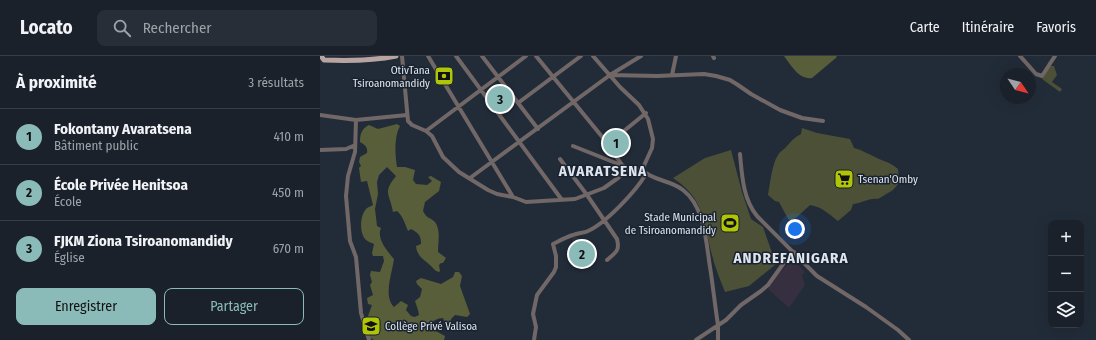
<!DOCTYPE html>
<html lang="fr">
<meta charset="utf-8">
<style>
body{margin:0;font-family:"Fira Sans Condensed",sans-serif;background:#272e37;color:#f1f3f6}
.controls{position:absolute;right:12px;bottom:12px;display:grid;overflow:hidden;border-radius:8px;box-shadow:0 4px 16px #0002}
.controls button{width:36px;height:36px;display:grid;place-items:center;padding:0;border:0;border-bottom:1px solid #383e47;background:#1a212b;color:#f1f3f6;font:20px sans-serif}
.compass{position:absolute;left:680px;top:12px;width:36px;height:36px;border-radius:50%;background:#1a212b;box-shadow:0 4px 16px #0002;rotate:125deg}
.you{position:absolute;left:475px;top:173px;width:14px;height:14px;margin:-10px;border:3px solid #fff;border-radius:50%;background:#1a73e8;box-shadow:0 0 0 6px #1a73e833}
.badge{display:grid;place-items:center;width:26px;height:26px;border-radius:50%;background:#8bbbb9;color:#111;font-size:13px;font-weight:700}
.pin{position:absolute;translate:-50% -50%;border:2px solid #fff;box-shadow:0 1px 4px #0006}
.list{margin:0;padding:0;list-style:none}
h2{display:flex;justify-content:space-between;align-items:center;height:52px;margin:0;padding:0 16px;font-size:17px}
h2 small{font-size:13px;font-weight:400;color:#9fa3a9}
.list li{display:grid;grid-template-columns:26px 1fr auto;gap:12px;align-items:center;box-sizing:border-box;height:56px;padding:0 16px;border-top:1px solid #383e47}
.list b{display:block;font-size:15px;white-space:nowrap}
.list p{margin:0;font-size:13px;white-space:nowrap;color:#9fa3a9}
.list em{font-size:13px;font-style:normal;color:#9fa3a9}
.actions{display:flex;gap:8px;padding:12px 16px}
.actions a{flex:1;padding:9px 0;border:1px solid #8bbbb9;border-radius:8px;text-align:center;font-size:14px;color:#8bbbb9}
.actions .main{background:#8bbbb9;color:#111}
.icon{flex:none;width:22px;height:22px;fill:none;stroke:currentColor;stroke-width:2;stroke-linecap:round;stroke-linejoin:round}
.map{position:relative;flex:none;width:776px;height:284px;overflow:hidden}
header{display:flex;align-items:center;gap:24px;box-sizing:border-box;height:56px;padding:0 20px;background:#1a212b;border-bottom:1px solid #383e47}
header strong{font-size:19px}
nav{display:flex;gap:22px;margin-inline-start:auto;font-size:14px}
.search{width:280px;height:36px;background:#272e37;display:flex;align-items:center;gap:10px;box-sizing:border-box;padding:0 14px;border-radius:8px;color:#9fa3a9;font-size:15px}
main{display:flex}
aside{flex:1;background:#1a212b}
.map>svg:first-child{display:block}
</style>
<header>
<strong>Locato</strong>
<div class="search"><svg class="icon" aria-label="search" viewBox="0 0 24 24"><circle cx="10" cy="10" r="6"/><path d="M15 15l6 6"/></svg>Rechercher</div>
<nav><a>Carte</a><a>Itinéraire</a><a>Favoris</a></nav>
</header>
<main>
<aside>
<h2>À proximité<small>3 résultats</small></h2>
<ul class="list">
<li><span class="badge">1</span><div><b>Fokontany Avaratsena</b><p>Bâtiment public</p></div><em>410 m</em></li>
<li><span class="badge">2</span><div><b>École Privée Henitsoa</b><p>École</p></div><em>450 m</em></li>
<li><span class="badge">3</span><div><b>FJKM Ziona Tsiroanomandidy</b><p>Église</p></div><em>670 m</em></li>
</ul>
<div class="actions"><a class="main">Enregistrer</a><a>Partager</a></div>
</aside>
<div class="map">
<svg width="776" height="284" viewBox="0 0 776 284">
<rect width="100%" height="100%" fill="#222c39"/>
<path fill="#352f3f" d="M256 180 271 204 258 210 256 206 260 204 252 182Z
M475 206 485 216 482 219 485 229 469 252 448 233 458 218 467 209Z"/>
<path fill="#4c5036" d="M730 10H734L737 19 732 26 742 33 740 36 722 23Z
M482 72 497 77 530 83 534 92C542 94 548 98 555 101 565 106 570 106 578 113L579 127 573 134 558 143C547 142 544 147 533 148L531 154 518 165C509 158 502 151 490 149L477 161 470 165 467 161 459 146 455 145 448 139C450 128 452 108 458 99 460 95 464 94 467 90 471 85 475 81 481 78Z
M411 94 422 136 431 163 443 171 456 208 429 230 405 236C400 224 395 211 392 199 383 165 385 143 353 122L385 102Z"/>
<path fill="#585d3a" d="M464 0H516L517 1 492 22C479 24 471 9 464 0Z
M77 68 80 70C74 81 75 99 77 111H85L95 114 93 124 96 128 107 129 112 125 108 121 111 120 121 126 119 135 105 146 103 155C107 163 110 161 115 166 121 174 118 186 118 196L126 202 123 207H121L119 209 120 215 119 216C115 215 114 213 111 210 104 203 97 201 96 190L101 188C101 180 99 177 91 173L88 175C85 168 83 160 77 155L73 156C70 138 62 137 76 120L67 111 59 119 57 126 58 138 55 153 57 170 61 172C56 183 68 196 74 203 72 218 63 240 74 251L81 245 88 249 86 254 91 260 95 261 99 259 98 254 95 245 100 241 102 233 97 228 96 225 101 222 121 228 133 221 135 216H139L142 220 140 230 150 258 147 261 135 259 131 263 132 271 130 273 126 270 123 262C118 262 112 265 109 269L112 273 125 280 124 284H54L50 282 46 265V262L48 260 52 249 48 248 47 242 53 239 50 229 52 226 50 219 51 215 60 216 64 205 63 200H53L52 197 54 188C51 187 47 185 45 183 39 176 40 158 47 152 49 151 51 150 53 149L47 125 41 126 39 112 41 110 39 106 40 101 47 97C48 91 45 89 40 86 40 79 41 73 49 69L58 73Z"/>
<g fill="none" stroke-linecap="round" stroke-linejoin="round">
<path stroke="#716766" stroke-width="4" d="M82 0 88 65 92 69 106 75 206 0
M108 0 193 141
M136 0 242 144
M162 0 218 73
M216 0 288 88 302 109 308 113
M273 0 300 31 319 49 328 63 333 83 332 92 322 114C333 125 351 124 363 134 385 151 386 186 390 211 393 230 395 250 398 269V284
M393 0 394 2
M700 0 716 18 722 20 735 0
M290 19 337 20 384 18 396 20 410 24 418 29 431 38 460 54 482 62 503 65
M352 19 356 0
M198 47 261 0
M0 59 36 64 87 59
M36 64 35 96 28 120 26 140 30 185 36 201 41 257 49 284
M106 75 112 80 123 101 139 116 168 134 177 138 193 141 206 146 255 143 284 132 298 122 308 113 322 114
M288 88 326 57
M253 90 301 109
M0 94 26 93 33 90
M420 98C422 120 423 143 437 160L497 220 546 251 578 274 589 284
M240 103 267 139 297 183C300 195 296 196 287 204
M150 122 290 19 321 0
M214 284 216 271 213 258 217 239 234 216 236 211V200L233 188C239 185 246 181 253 179 258 177 264 177 268 175 286 167 316 135 326 118
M376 284 406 264 421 249 441 235 448 229 466 204 474 196"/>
<path stroke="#b8a4a1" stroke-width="5" d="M1 0 4 4C29 5 52 5 76 0"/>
</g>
<defs>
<g id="bank-square" transform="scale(1)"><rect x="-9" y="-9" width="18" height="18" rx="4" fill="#afc505" stroke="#19222f"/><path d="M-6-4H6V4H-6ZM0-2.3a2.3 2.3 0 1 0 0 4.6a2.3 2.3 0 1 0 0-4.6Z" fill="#111"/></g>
<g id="supermarket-square" transform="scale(1)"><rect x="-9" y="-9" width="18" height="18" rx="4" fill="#afc505" stroke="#19222f"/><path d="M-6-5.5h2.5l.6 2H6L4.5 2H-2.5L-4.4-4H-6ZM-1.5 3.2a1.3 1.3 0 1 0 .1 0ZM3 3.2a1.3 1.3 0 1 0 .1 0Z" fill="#111"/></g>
<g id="stadium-square" transform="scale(1)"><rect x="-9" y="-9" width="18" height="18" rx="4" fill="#afc505" stroke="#19222f"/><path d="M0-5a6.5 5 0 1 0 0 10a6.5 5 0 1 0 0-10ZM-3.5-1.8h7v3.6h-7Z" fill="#111"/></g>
<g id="school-square" transform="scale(1)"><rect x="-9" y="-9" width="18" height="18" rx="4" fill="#afc505" stroke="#19222f"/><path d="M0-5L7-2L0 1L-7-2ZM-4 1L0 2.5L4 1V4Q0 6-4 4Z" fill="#111"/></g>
</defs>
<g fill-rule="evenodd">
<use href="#bank-square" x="124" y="20"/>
<use href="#supermarket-square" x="524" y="123"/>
<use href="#stadium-square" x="410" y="167"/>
<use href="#school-square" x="51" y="270"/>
</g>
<g text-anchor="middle" stroke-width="3" stroke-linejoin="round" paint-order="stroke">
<g font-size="11" fill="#dee5ee" stroke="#19222f" text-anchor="end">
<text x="110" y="18">OtivTana<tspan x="110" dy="13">Tsiroanomandidy</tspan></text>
<text x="538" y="127" text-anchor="start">Tsenan'Omby</text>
<text x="396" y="165">Stade Municipal<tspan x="396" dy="13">de Tsiroanomandidy</tspan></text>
<text x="65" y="274" text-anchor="start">Collège Privé Valisoa</text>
</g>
<g font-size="15" font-weight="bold" letter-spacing="1" fill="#dee5ee" stroke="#19222f">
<text x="283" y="120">AVARATSENA</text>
<text x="471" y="207">ANDREFANIGARA</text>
</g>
</g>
</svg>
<div class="controls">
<button>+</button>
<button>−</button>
<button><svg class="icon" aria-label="layers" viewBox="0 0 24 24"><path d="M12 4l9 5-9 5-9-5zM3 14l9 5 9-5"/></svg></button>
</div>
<svg class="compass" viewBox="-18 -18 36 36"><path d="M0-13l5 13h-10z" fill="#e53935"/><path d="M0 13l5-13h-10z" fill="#9fa3a9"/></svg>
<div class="you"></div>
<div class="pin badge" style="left:296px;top:87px">1</div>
<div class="pin badge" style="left:262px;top:198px">2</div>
<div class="pin badge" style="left:180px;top:43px">3</div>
</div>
</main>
